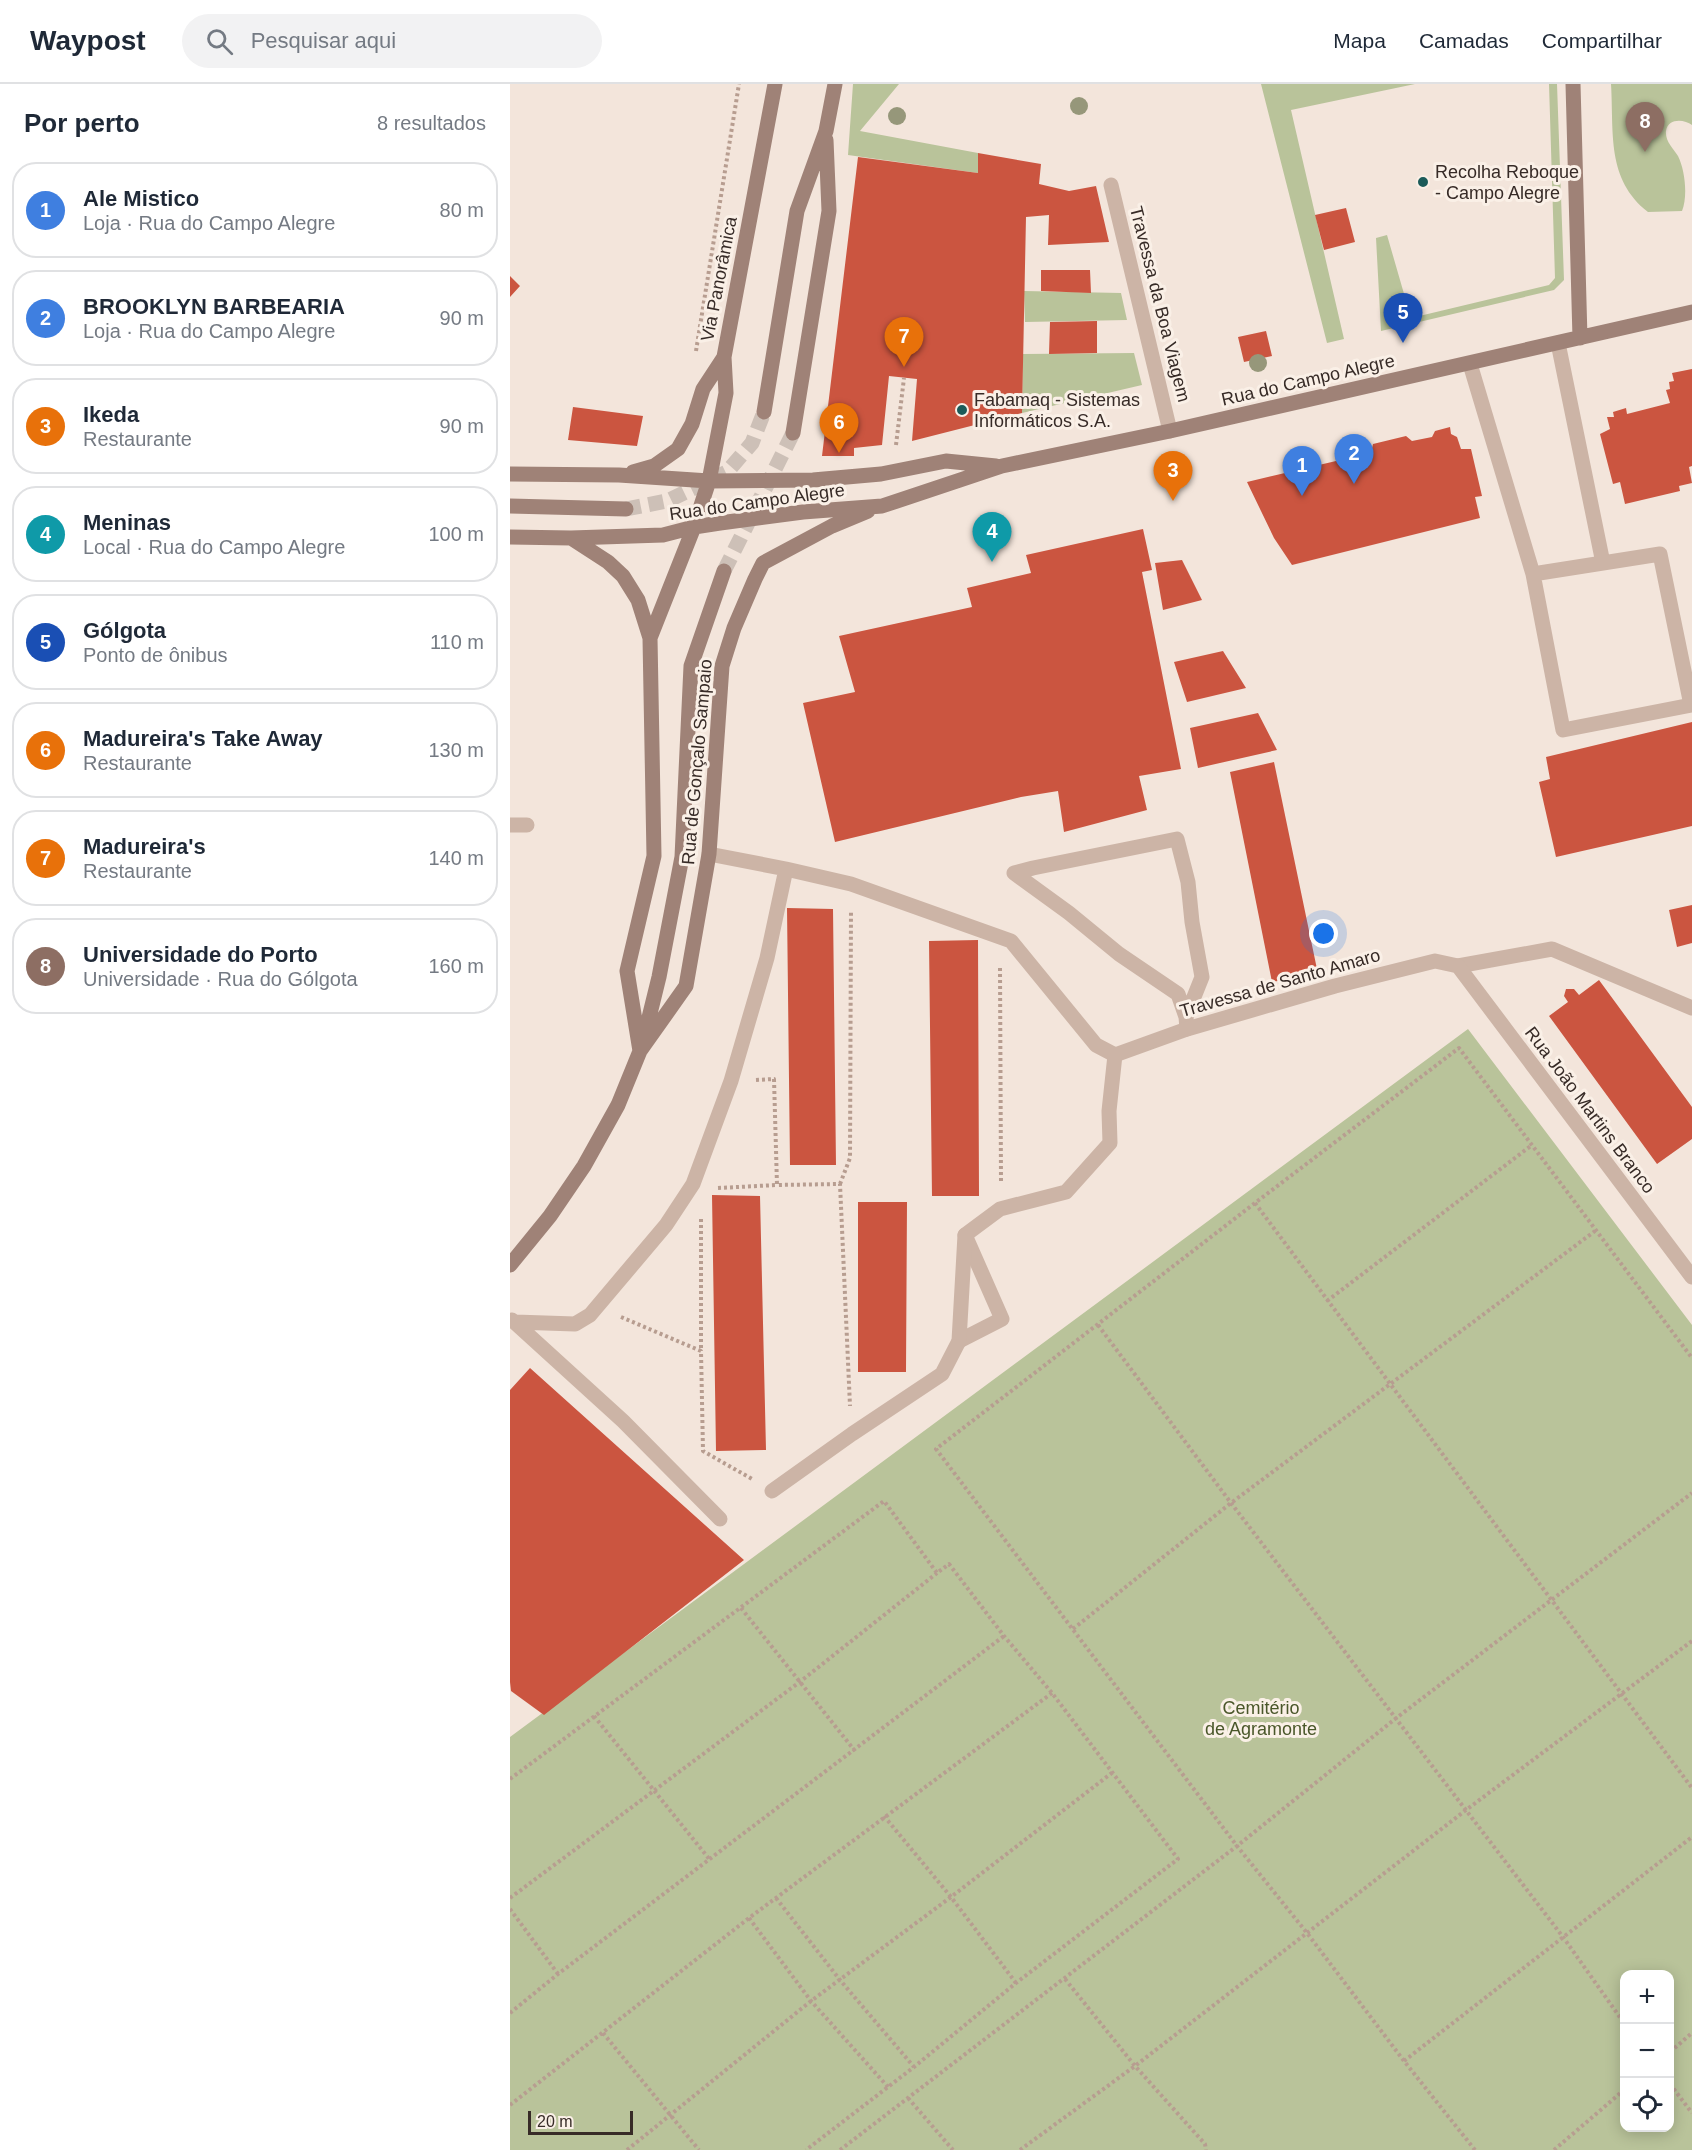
<!DOCTYPE html>
<html lang="pt">
<meta charset="utf-8">
<style>
body{margin:0;font-family:Helvetica,sans-serif;background:#f2f2f3;color:#1f2937}
.controls{position:absolute;right:18px;bottom:18px;display:grid;overflow:hidden;border-radius:12px;box-shadow:0 3px 15px #0003}
.controls button{width:54px;height:54px;display:grid;place-items:center;padding:0;border:0;border-bottom:2px solid #e0e1e3;background:#fff;color:#1f2937;font:30px sans-serif}
.scale{position:absolute;left:18px;bottom:15px;width:105px;box-sizing:border-box;padding-left:6px;border:3px solid #372b27;border-top:0;font-size:16px;line-height:21px;white-space:nowrap;color:#372b27;-webkit-text-stroke:4px #faf0e7;paint-order:stroke}
.you{position:absolute;left:814px;top:850px;width:21px;height:21px;margin:-15px;border:4px solid #fff;border-radius:50%;background:#1a73e8;box-shadow:0 0 0 9px #1a73e833}
.badge{display:grid;place-items:center;width:39px;height:39px;border-radius:50%;background:#2563eb;color:#fff;font-size:20px;font-weight:700}
.pin{position:absolute;translate:-50% -50px;filter:drop-shadow(0 2px 3px #0008)}
.pin::after{content:'';position:absolute;top:32px;width:21px;height:18px;background:inherit;clip-path:polygon(0 0,100% 0,50% 100%)}
.list{margin:0;padding:0;list-style:none}
h2{display:flex;justify-content:space-between;align-items:center;height:78px;margin:0;padding:0 24px;font-size:26px}
h2 small{font-size:20px;font-weight:400;color:#747a83}
.list li{display:grid;grid-template-columns:39px 1fr auto;gap:18px;align-items:center;box-sizing:border-box;height:96px;margin:0 12px 12px;padding:0 12px;border:2px solid #e0e1e3;border-radius:24px}
.list b{display:block;font-size:22px;white-space:nowrap}
.list p{margin:0;font-size:20px;white-space:nowrap;color:#747a83}
.list em{font-size:20px;font-style:normal;color:#747a83}
.icon{flex:none;width:33px;height:33px;fill:none;stroke:currentColor;stroke-width:2;stroke-linecap:round;stroke-linejoin:round}
.map{position:relative;flex:none;width:1182px;height:2066px;overflow:hidden}
header{display:flex;align-items:center;gap:36px;box-sizing:border-box;height:84px;padding:0 30px;background:#fff;border-bottom:2px solid #e0e1e3}
header strong{font-size:28px}
nav{display:flex;gap:33px;margin-inline-start:auto;font-size:21px}
.search{width:420px;height:54px;background:#f2f2f3;display:flex;align-items:center;gap:15px;box-sizing:border-box;padding:0 21px;border-radius:33px;color:#747a83;font-size:22px}
main{display:flex}
aside{flex:1;background:#fff}
.map>svg:first-child{display:block}
</style>
<header>
<strong>Waypost</strong>
<div class="search"><svg class="icon" aria-label="search" viewBox="0 0 24 24"><circle cx="10" cy="10" r="6"/><path d="M15 15l6 6"/></svg>Pesquisar aqui</div>
<nav><a>Mapa</a><a>Camadas</a><a>Compartilhar</a></nav>
</header>
<main>
<aside>
<h2>Por perto<small>8 resultados</small></h2>
<ul class="list">
<li><span class="badge" style="background:#3f7fe0">1</span><div><b>Ale Mistico</b><p>Loja · Rua do Campo Alegre</p></div><em>80 m</em></li>
<li><span class="badge" style="background:#3f7fe0">2</span><div><b>BROOKLYN BARBEARIA</b><p>Loja · Rua do Campo Alegre</p></div><em>90 m</em></li>
<li><span class="badge" style="background:#e8710a">3</span><div><b>Ikeda</b><p>Restaurante</p></div><em>90 m</em></li>
<li><span class="badge" style="background:#0f9aa8">4</span><div><b>Meninas</b><p>Local · Rua do Campo Alegre</p></div><em>100 m</em></li>
<li><span class="badge" style="background:#1a4fb4">5</span><div><b>Gólgota</b><p>Ponto de ônibus</p></div><em>110 m</em></li>
<li><span class="badge" style="background:#e8710a">6</span><div><b>Madureira's Take Away</b><p>Restaurante</p></div><em>130 m</em></li>
<li><span class="badge" style="background:#e8710a">7</span><div><b>Madureira's</b><p>Restaurante</p></div><em>140 m</em></li>
<li><span class="badge" style="background:#8d6e63">8</span><div><b>Universidade do Porto</b><p>Universidade · Rua do Gólgota</p></div><em>160 m</em></li>
</ul>
</aside>
<div class="map">
<svg width="1182" height="2066" viewBox="0 0 1182 2066">
<rect width="100%" height="100%" fill="#f3e5db"/>
<path fill="#b9c39a" fill-rule="evenodd" d="M343 0H389L350 47 468 69V89L338 71Z
M751 0H905L781 26 834 255 817 259Z
M1039 0H1047L1054 196 1044 206 871 247 866 154 877 151 901 234 1039 201 1045 194Z
M1101 0H1182V41C1174 35 1158 34 1156 47 1155 57 1163 64 1168 72 1175 86 1178 112 1172 127L1138 128C1096 95 1104 49 1101 0Z
M514 207 611 209 617 236 515 238Z
M624 269 632 301 512 329 513 270Z
M958 945 1182 1241V2066H0V1653ZM1114 1890H1160V2044H1114Z"/>
<path fill="#cb5540" d="M468 69 531 80 529 100 559 107 586 102 599 158 538 161 539 131 516 133 512 329 402 357 407 295 379 292 372 361 344 364V372H312L348 73 468 89Z
M836 124 845 158 814 166 805 131Z
M531 186H580L581 209 531 207Z
M0 192 10 202 0 213Z
M587 237V269L539 270 540 238Z
M756 247 762 272 734 278 728 253Z
M1182 285V382L1179 383 1182 399 1169 402 1170 407 1115 420 1110 398 1103 400 1090 350 1100 345 1097 333H1104L1103 328 1116 324 1117 330 1160 319 1156 306 1160 305 1159 298 1164 297 1162 289Z
M63 323 133 332 127 362 58 356Z
M940 343 941 350 947 353 951 365H961L972 412 965 413 970 434 782 481 764 454 737 398 826 377 825 369 839 366 841 373 861 369 863 360 896 352 902 357 922 353 925 347Z
M633 445 642 486 632 488 671 685 629 692 637 726 554 748 548 707 511 713 325 758 293 619 345 608 329 552 462 523 457 504 521 489 516 471Z
M672 476 692 516 653 526 645 479Z
M713 567 736 604 677 618 664 578Z
M748 629 767 666 688 684 680 644Z
M1182 638V742L1046 773 1029 698 1040 695 1036 673Z
M764 678 808 890 762 898 720 688Z
M1182 821V859L1167 863 1159 826Z
M277 824 323 825 326 1081H280Z
M468 856 469 1112H422L419 857Z
M1089 896 1182 1023V1055L1147 1080 1039 932 1058 918 1054 912 1056 905H1064L1069 911Z
M202 1111 250 1112 256 1366 206 1367Z
M348 1118H397L396 1288H348Z
M20 1284 234 1476 34 1631 1 1607 0 1598V1306Z"/>
<g fill="none" stroke-linecap="round" stroke-linejoin="round">
<path stroke="#cdc0b7" stroke-width="15" stroke-dasharray="15 8" stroke-linecap="butt" d="M116 425 157 417 217 388 242 359 254 328
M214 487 283 349"/>
<path stroke="#b79d90" stroke-width="4" stroke-dasharray="3 3" stroke-linecap="butt" d="M186 267 229 0
M386 361 394 294
M490 884 491 1098
M246 996 264 995 267 1101 330 1100 340 1322
M330 1100 340 1074 341 826
M208 1104 267 1101
M745 1119 1182 1704
M191 1135V1267
M817 1217 1022 1061
M111 1233 191 1267 193 1367 242 1395
M588 1241 721 1419 1053 1853 1114 1939
M231 1524 345 1667
M563 1545 721 1419 1085 1147
M84 1632 200 1776
M0 1695 374 1417 427 1489 439 1480 494 1552 542 1609 668 1775 506 1899 404 1983 296 2066
M374 1732 441 1813 506 1899
M0 1814 291 1597 427 1489
M266 1814 330 1896 404 1983
M0 1825 48 1890
M239 1834 301 1917 378 2003
M555 1895 625 1982 695 2060 696 2066
M0 1929 48 1890 494 1552
M93 1949 189 2066
M1160 1968 1182 1949
M894 1977 1182 1753
M1160 2000 1182 2029
M398 2014 443 2066
M0 2021 239 1834 542 1609
M117 2066 301 1917 441 1813 603 1688
M330 2066 727 1762 885 1635 1182 1409
M510 2066 625 1982 956 1726 1182 1557
M965 2066 894 1977 797 1849 727 1762 426 1365 745 1119 949 964 1182 1274
M1044 2066 1114 2006"/>
<path stroke="#ccb4a6" stroke-width="15" d="M1048 259 1093 479
M960 280 1023 490 1053 646 1181 621 1150 470 1023 490
M948 882 1042 865 1182 924
M676 933 692 893 682 838 678 798 667 755 523 784 504 789 559 829 609 870 668 910 676 933 677 945
M449 1257 492 1235 455 1151"/>
<path stroke="#ccb4a6" stroke-width="15" d="M601 101 660 347
M0 741H17
M199 770 276 785 341 800 501 857 586 961 605 971 677 945 825 902 925 877 948 882 1182 1193
M2 1236 113 1337 210 1435
M5 1238 65 1240 80 1231 156 1141 183 1100 221 997 257 874 276 785
M262 1407 342 1350 432 1290 449 1257 455 1151 490 1125 556 1108 600 1059 599 1027 605 971"/>
<path stroke="#9f8277" stroke-width="15" d="M1063 0 1070 254
M254 328 287 127 316 47 325 0
M283 349 319 127 316 56
M123 388 144 382 168 365 182 340 193 305 214 273
M0 390 109 391 199 397 303 396 371 390 436 377 486 382
M0 422 116 425
M0 453 61 454 153 451 184 443 210 439 293 428 372 422 492 382 660 347 1182 228
M61 454 98 478 113 492 128 516 140 554 144 772 117 887 130 967
M140 554 184 443 199 397 216 309 214 273 265 0
M133 958 149 893 172 773 181 582 214 487
M0 1181 40 1132 74 1082 108 1021 130 967 176 902 199 770 212 582 224 544 245 495 253 479 322 442 358 427"/>
</g>
<g fill="#96977a">
<circle cx="569" cy="22" r="9"/>
<circle cx="387" cy="32" r="9"/>
<circle cx="748" cy="279" r="9"/>
</g>
<g fill="#1b5b59" stroke="#faf0e7" stroke-width="2">
<circle cx="913" cy="98" r="6"/>
<circle cx="452" cy="326" r="6"/>
</g>
<g text-anchor="middle" stroke-width="6" stroke-linejoin="round" paint-order="stroke">
<g font-size="18" fill="#372b27" stroke="#faf0e7" text-anchor="start">
<text x="925" y="94">Recolha Reboque<tspan x="925" dy="21">- Campo Alegre</tspan></text>
<text x="464" y="322">Fabamaq - Sistemas<tspan x="464" dy="21">Informáticos S.A.</tspan></text>
</g>
<g font-size="18" fill="#372b27" stroke="#faf0e7">
<text transform="translate(209 195) rotate(-79)" y="6">Via Panorâmica</text>
<text transform="translate(650 220) rotate(76)" y="6">Travessa da Boa Viagem</text>
<text transform="translate(798 296) rotate(-13)" y="6">Rua do Campo Alegre</text>
<text transform="translate(247 418) rotate(-8)" y="6">Rua do Campo Alegre</text>
<text transform="translate(187 678) rotate(-85)" y="6">Rua de Gonçalo Sampaio</text>
<text transform="translate(770 899) rotate(-16)" y="6">Travessa de Santo Amaro</text>
<text transform="translate(1080 1026) rotate(53)" y="6">Rua João Martins Branco</text>
</g>
<g font-size="18" fill="#4a572a" stroke="#faf0e7">
<text x="751" y="1630">Cemitério<tspan x="751" dy="21">de Agramonte</tspan></text>
</g>
</g>
</svg>
<div class="controls">
<button>+</button>
<button>−</button>
<button><svg class="icon" aria-label="locate" viewBox="0 0 24 24"><circle cx="12" cy="12" r="6"/><path d="M12 2v4M12 18v4M2 12h4M18 12h4"/></svg></button>
</div>
<div class="scale">20 m</div>
<div class="you"></div>
<div class="pin badge" style="left:792px;top:412px;background:#3f7fe0">1</div>
<div class="pin badge" style="left:844px;top:400px;background:#3f7fe0">2</div>
<div class="pin badge" style="left:663px;top:417px;background:#e8710a">3</div>
<div class="pin badge" style="left:482px;top:478px;background:#0f9aa8">4</div>
<div class="pin badge" style="left:893px;top:259px;background:#1a4fb4">5</div>
<div class="pin badge" style="left:329px;top:369px;background:#e8710a">6</div>
<div class="pin badge" style="left:394px;top:283px;background:#e8710a">7</div>
<div class="pin badge" style="left:1135px;top:68px;background:#8d6e63">8</div>
</div>
</main>
